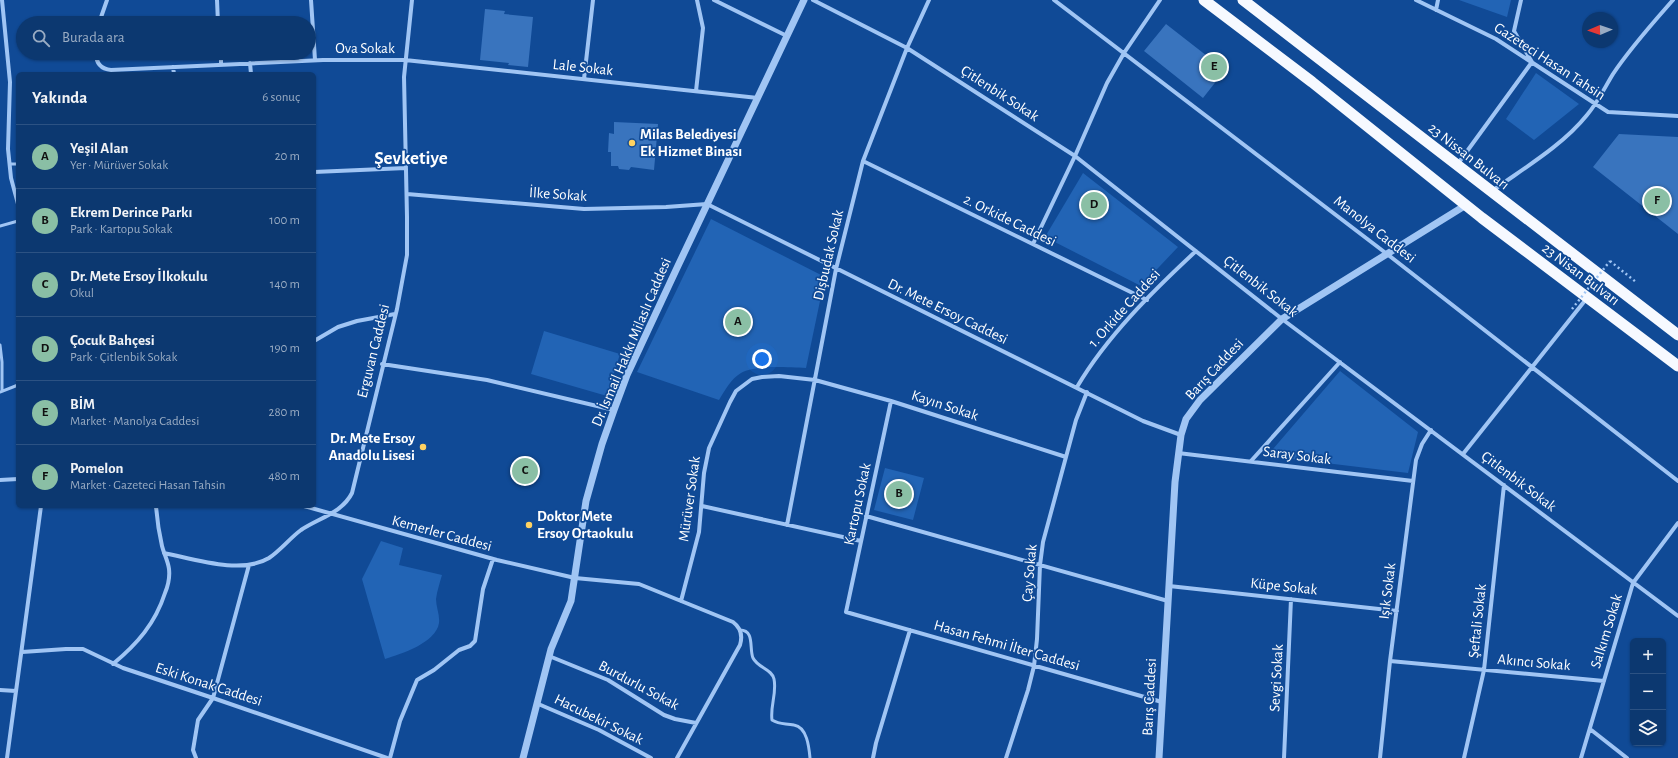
<!DOCTYPE html>
<html lang="tr">
<meta charset="utf-8">
<style>
body{margin:0;font-family:"Alegreya Sans",sans-serif;background:#1a4378;color:#f1f3f6}
.controls{position:absolute;right:12px;bottom:12px;display:grid;overflow:hidden;border-radius:6px;box-shadow:0 1px 3px #0004}
.controls button{width:36px;height:36px;display:grid;place-items:center;padding:0;border:0;border-bottom:1px solid #2c5283;background:#0c3870;color:#f1f3f6;font:20px sans-serif}
.compass{position:absolute;left:1582px;top:12px;width:36px;height:36px;border-radius:50%;background:#0c3870;box-shadow:0 1px 3px #0004;rotate:268deg}
.you{position:absolute;left:762px;top:359px;width:14px;height:14px;margin:-10px;border:3px solid #fff;border-radius:50%;background:#1a73e8;box-shadow:0 0 0 6px #1a73e833}
.badge{display:grid;place-items:center;width:26px;height:26px;border-radius:50%;background:#8abfa5;color:#111;font-size:13px;font-weight:700}
.pin{position:absolute;translate:-50% -50%;border:2px solid #fff;box-shadow:0 1px 4px #0006}
.list{margin:0;padding:0;list-style:none}
h2{display:flex;justify-content:space-between;align-items:center;height:52px;margin:0;padding:0 16px;font-size:17px}
h2 small{font-size:13px;font-weight:400;color:#9aacc3}
.list li{display:grid;grid-template-columns:26px 1fr auto;gap:12px;align-items:center;box-sizing:border-box;height:64px;padding:0 16px;border-top:1px solid #2c5283}
.list b{display:block;font-size:15px;white-space:nowrap}
.list p{margin:0;font-size:13px;white-space:nowrap;color:#9aacc3}
.list em{font-size:13px;font-style:normal;color:#9aacc3}
.icon{flex:none;width:22px;height:22px;fill:none;stroke:currentColor;stroke-width:2;stroke-linecap:round;stroke-linejoin:round}
.map{position:relative;flex:none;width:1678px;height:758px;overflow:hidden}
.search{position:absolute;background:#0c3870;box-shadow:0 1px 3px #0004;left:16px;top:16px;width:300px;height:44px;display:flex;align-items:center;gap:10px;box-sizing:border-box;padding:0 14px;border-radius:22px;color:#9aacc3;font-size:15px}
.panel{position:absolute;background:#0c3870;box-shadow:0 1px 3px #0004;left:16px;top:72px;width:300px;height:436px;border-radius:6px}
.map>svg:first-child{display:block}
</style>
<div class="map">
<svg width="1678" height="758" viewBox="0 0 1678 758">
<rect width="100%" height="100%" fill="#104a96"/>
<path fill="#2264b5" d="M1459 0H1511L1507 17Z
M1536 73 1579 104 1534 140 1506 119Z
M1083 173 1178 247 1141 286 1045 237Z
M711 219 825 277 806 368C788 368 757 364 741 373 731 379 725 390 719 400L637 372Z
M544 331 620 354 607 396 531 374Z
M1340 371 1418 432 1408 473 1267 456Z
M885 468 924 478 913 520 874 510Z
M381 541 403 548 399 565 442 575C440 582 437 591 436 599 436 607 440 615 439 623 436 643 401 654 385 659L362 579Z"/>
<path fill="#3974be" d="M485 9 505 11 504 14 533 17 528 67 508 65 509 63 480 60Z
M1166 24 1225 70 1203 98 1144 51Z
M614 122 658 124 654 170 631 167 629 170 619 169 618 166H611V152H608L609 133 614 134Z
M1619 134 1678 137V234L1593 167Z"/>
<g fill="none" stroke-linecap="round" stroke-linejoin="round">
<path stroke="#a0c5f4" stroke-width="2.5" stroke-dasharray="2 3" stroke-linecap="butt" d="M1610 261 1636 282"/>
<path stroke="#a0c5f4" stroke-width="3" d="M10 164H18
M0 226 18 221
M0 345 2 362V391
M0 392 18 385
M740 630C755 630 749 649 753 658 758 668 772 669 774 679 777 693 770 706 772 720 780 725 785 723 794 725 807 727 809 747 810 758"/>
<path stroke="#a0c5f4" stroke-width="4" d="M2 0 10 82 8 149 11 178 18 204
M217 0 218 23
M311 0 315 60
M714 0 787 36
M813 0 907 48 1075 156 1282 319 1678 616
M1054 0 1387 254 1678 481
M1416 0 1496 39 1608 112 1678 116
M1436 10 1438 0
M99 23 107 0
M96 53C96 63 101 69 111 70L323 60H405L758 98
M221 53V65
M250 63 251 74
M173 67 174 74
M584 79 593 0
M696 91 703 28 697 0
M863 161 1147 300
M1457 165 1532 62 1514 31 1521 0
M314 172 406 168
M1492 191C1524 168 1562 146 1587 115 1598 102 1605 87 1613 74 1631 47 1652 24 1673 0
M407 194 584 209 666 207 707 204 1123 411 1143 421 1181 435
M1033 244 1075 156 1107 83 1124 53 1160 0
M314 341 338 327 357 321 395 314
M382 364 487 380 614 410
M1077 387C1107 336 1153 291 1196 251
M891 401 846 612 1162 702
M1178 453 1413 481
M1463 454 1587 298
M1251 461 1340 362
M0 480 18 479
M304 506 497 560 575 578 639 584 733 622C741 628 743 635 740 645L677 758
M702 506 861 541
M866 516 1168 601
M787 525 836 269 863 161 907 48 929 0
M164 553C194 559 241 575 269 558 281 550 290 538 301 530 319 518 342 513 352 493L397 309 407 255V217L404 77 412 0
M1169 586 1397 611
M681 601 699 532 704 473 709 448 730 402 736 391 752 379 762 377 779 376 815 380 891 401 1066 457
M22 652 66 649H83L123 668 213 698 387 758
M549 656 608 680 664 715 675 719 696 723
M1390 661 1604 681
M113 664C137 644 155 624 165 593 168 586 170 578 169 569 168 561 164 554 162 546 159 533 157 519 156 506
M0 690 16 691
M536 703 599 730 651 758
M1590 729 1627 758
M7 758 41 506
M196 758 193 750 198 720 213 698 249 565
M390 758 400 721 417 680 434 670 459 650 470 646 475 641 483 589 493 559
M873 758 876 743 910 630
M1006 758 1028 690 1034 666 1037 639 1040 565 1043 542 1076 420 1087 392
M1284 758 1291 599
M1380 758 1390 661 1416 460 1422 444 1431 430
M1464 758 1484 670 1504 485
M1581 758 1633 583 1678 523"/>
<path stroke="#a0c5f4" stroke-width="7" d="M523 758 551 649 571 601 586 501 602 444 614 410 627 375 676 270 804 0
M1159 758 1175 482 1181 435 1186 419 1200 400 1282 319 1466 205"/>
<path stroke="#f6f9ff" stroke-width="11" d="M1204 0 1312 82 1482 218 1678 366
M1243 0 1678 335"/>
<path stroke="#a0c5f4" stroke-width="2.5" stroke-dasharray="2 3" stroke-linecap="butt" d="M1572 309 1610 261"/>
</g>
<g fill="#ffd262" stroke="#104a96" stroke-width="1.5">
<circle cx="632" cy="143" r="4"/>
<circle cx="423" cy="447" r="4"/>
<circle cx="529" cy="525" r="4"/>
</g>
<g text-anchor="middle" stroke-width="3.5" stroke-linejoin="round" paint-order="stroke">
<g font-size="15" fill="#fff" stroke="#104a96">
<text x="365" y="53">Ova Sokak</text>
<text transform="translate(1550 61) rotate(33)" y="5">Gazeteci Hasan Tahsin</text>
<text transform="translate(583 67) rotate(6)" y="5">Lale Sokak</text>
<text transform="translate(1000 93) rotate(33)" y="5">Çitlenbik Sokak</text>
<text transform="translate(1469 156) rotate(38)" y="5">23 Nissan Bulvarı</text>
<text transform="translate(558 194) rotate(4)" y="5">İlke Sokak</text>
<text transform="translate(1010 220) rotate(26)" y="5">2. Orkide Caddesi</text>
<text transform="translate(1375 229) rotate(38)" y="5">Manolya Caddesi</text>
<text transform="translate(828 255) rotate(-77)" y="5">Dişbudak Sokak</text>
<text transform="translate(1581 274) rotate(37)" y="5">23 Nisan Bulvarı</text>
<text transform="translate(1261 286) rotate(38)" y="5">Çitlenbik Sokak</text>
<text transform="translate(1124 308) rotate(-48)" y="5">1. Orkide Caddesi</text>
<text transform="translate(948 311) rotate(26)" y="5">Dr. Mete Ersoy Caddesi</text>
<text transform="translate(631 342) rotate(-67)" y="5">Dr. İsmail Hakkı Milaslı Caddesi</text>
<text transform="translate(373 351) rotate(-76)" y="5">Erguvan Caddesi</text>
<text transform="translate(1214 369) rotate(-47)" y="5">Barış Caddesi</text>
<text transform="translate(945 405) rotate(18)" y="5">Kayın Sokak</text>
<text transform="translate(1297 455) rotate(7)" y="5">Saray Sokak</text>
<text transform="translate(1519 481) rotate(37)" y="5">Çitlenbik Sokak</text>
<text transform="translate(689 499) rotate(-82)" y="5">Mürüver Sokak</text>
<text transform="translate(857 504) rotate(-78)" y="5">Kartopu Sokak</text>
<text transform="translate(442 533) rotate(15)" y="5">Kemerler Caddesi</text>
<text transform="translate(1029 573) rotate(-85)" y="5">Çay Sokak</text>
<text transform="translate(1284 586) rotate(6)" y="5">Küpe Sokak</text>
<text transform="translate(1387 591) rotate(-83)" y="5">Işık Sokak</text>
<text transform="translate(1477 621) rotate(-84)" y="5">Şeftali Sokak</text>
<text transform="translate(1606 631) rotate(-73)" y="5">Salkım Sokak</text>
<text transform="translate(1007 645) rotate(16)" y="5">Hasan Fehmi İlter Caddesi</text>
<text transform="translate(1534 662) rotate(5)" y="5">Akıncı Sokak</text>
<text transform="translate(1276 678) rotate(-87)" y="5">Sevgi Sokak</text>
<text transform="translate(209 684) rotate(18)" y="5">Eski Konak Caddesi</text>
<text transform="translate(639 685) rotate(28)" y="5">Burdurlu Sokak</text>
<text transform="translate(1149 697) rotate(-87)" y="5">Barış Caddesi</text>
<text transform="translate(599 719) rotate(26)" y="5">Hacubekir Sokak</text>
</g>
<g font-size="15" font-weight="bold" fill="#fff" stroke="#104a96" text-anchor="start">
<text x="640" y="139">Milas Belediyesi<tspan x="640" dy="17">Ek Hizmet Binası</tspan></text>
<text x="415" y="443" text-anchor="end">Dr. Mete Ersoy<tspan x="415" dy="17">Anadolu Lisesi</tspan></text>
<text x="537" y="521">Doktor Mete<tspan x="537" dy="17">Ersoy Ortaokulu</tspan></text>
</g>
<g font-size="19" font-weight="bold" fill="#fff" stroke="#104a96">
<text x="411" y="164">Şevketiye</text>
</g>
</g>
</svg>
<div class="controls">
<button>+</button>
<button>−</button>
<button><svg class="icon" aria-label="layers" viewBox="0 0 24 24"><path d="M12 4l9 5-9 5-9-5zM3 14l9 5 9-5"/></svg></button>
</div>
<svg class="compass" viewBox="-18 -18 36 36"><path d="M0-13l5 13h-10z" fill="#e53935"/><path d="M0 13l5-13h-10z" fill="#9aacc3"/></svg>
<div class="you"></div>
<div class="pin badge" style="left:738px;top:322px">A</div>
<div class="pin badge" style="left:899px;top:494px">B</div>
<div class="pin badge" style="left:525px;top:471px">C</div>
<div class="pin badge" style="left:1094px;top:205px">D</div>
<div class="pin badge" style="left:1214px;top:67px">E</div>
<div class="pin badge" style="left:1657px;top:201px">F</div>
<div class="search"><svg class="icon" aria-label="search" viewBox="0 0 24 24"><circle cx="10" cy="10" r="6"/><path d="M15 15l6 6"/></svg>Burada ara</div>
<section class="panel">
<h2>Yakında<small>6 sonuç</small></h2>
<ul class="list">
<li><span class="badge">A</span><div><b>Yeşil Alan</b><p>Yer · Mürüver Sokak</p></div><em>20 m</em></li>
<li><span class="badge">B</span><div><b>Ekrem Derince Parkı</b><p>Park · Kartopu Sokak</p></div><em>100 m</em></li>
<li><span class="badge">C</span><div><b>Dr. Mete Ersoy İlkokulu</b><p>Okul</p></div><em>140 m</em></li>
<li><span class="badge">D</span><div><b>Çocuk Bahçesi</b><p>Park · Çitlenbik Sokak</p></div><em>190 m</em></li>
<li><span class="badge">E</span><div><b>BİM</b><p>Market · Manolya Caddesi</p></div><em>280 m</em></li>
<li><span class="badge">F</span><div><b>Pomelon</b><p>Market · Gazeteci Hasan Tahsin</p></div><em>480 m</em></li>
</ul>
</section>
</div>
